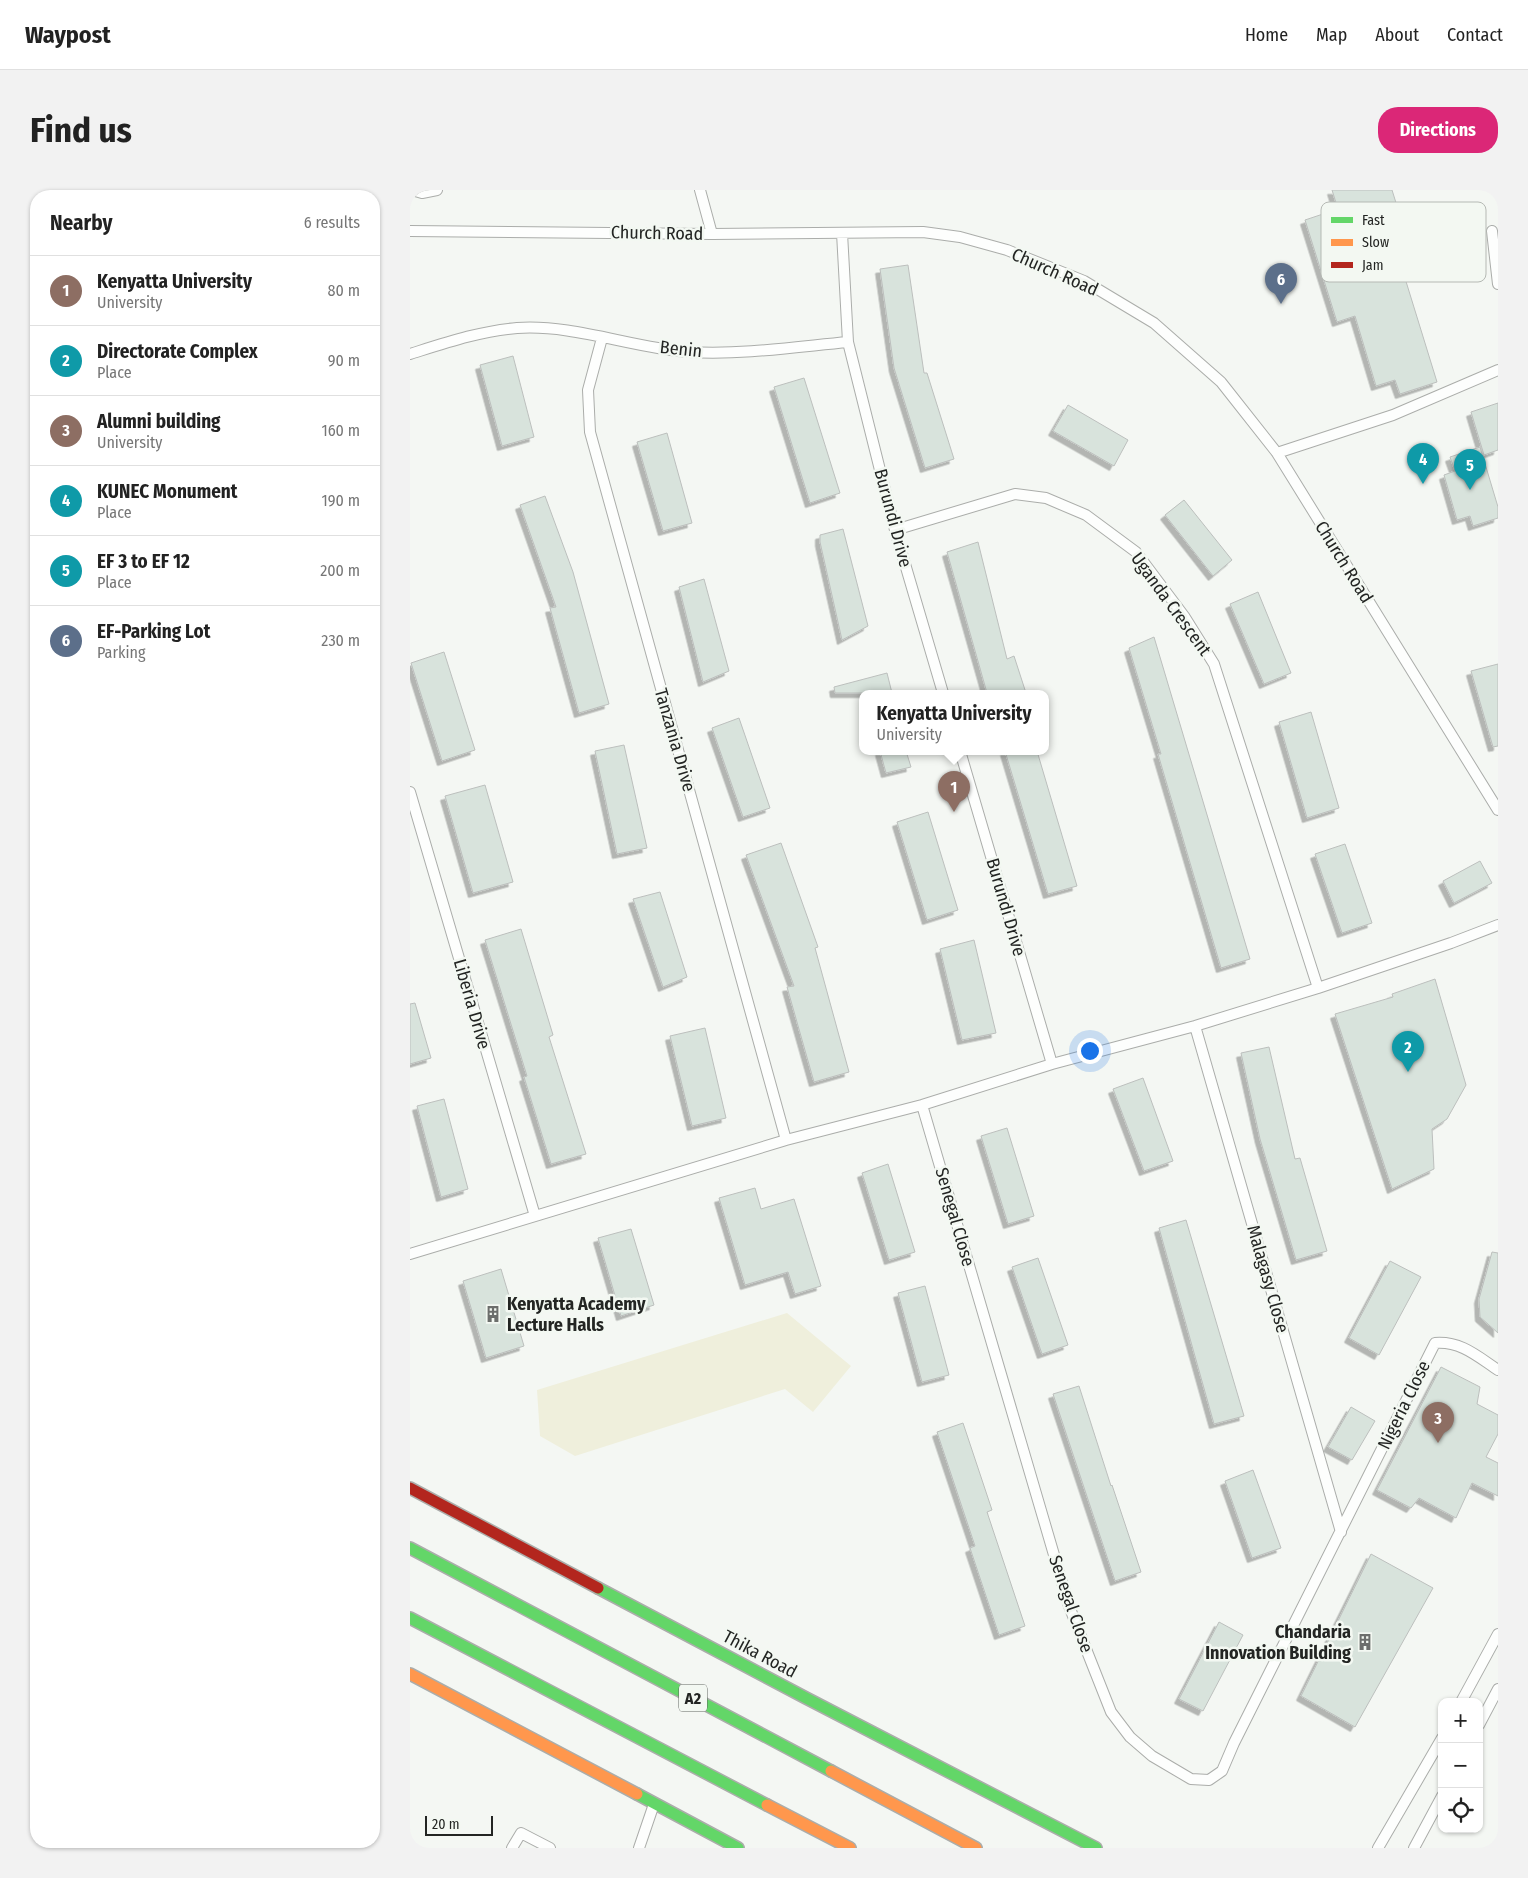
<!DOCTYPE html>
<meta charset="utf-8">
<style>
body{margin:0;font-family:"Fira Sans Condensed",sans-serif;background:#f2f2f2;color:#222}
.controls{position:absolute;right:15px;bottom:15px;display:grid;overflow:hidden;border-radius:10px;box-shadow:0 1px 4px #0004}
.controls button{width:45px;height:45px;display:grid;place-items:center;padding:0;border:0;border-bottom:1px solid #e0e0e0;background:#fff;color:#222;font:25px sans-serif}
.scale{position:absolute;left:15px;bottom:12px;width:68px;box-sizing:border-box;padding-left:5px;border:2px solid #232523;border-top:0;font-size:14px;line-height:18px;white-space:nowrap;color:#232523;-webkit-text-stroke:4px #f3f8f2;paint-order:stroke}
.you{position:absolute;left:679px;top:860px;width:18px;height:18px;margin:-12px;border:4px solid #fff;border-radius:50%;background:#1a73e8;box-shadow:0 0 0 8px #1a73e833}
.badge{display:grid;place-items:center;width:32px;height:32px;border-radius:50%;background:#db2777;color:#fff;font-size:16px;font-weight:700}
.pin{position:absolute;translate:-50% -41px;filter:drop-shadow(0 1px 2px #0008)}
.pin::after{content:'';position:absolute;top:26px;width:18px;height:15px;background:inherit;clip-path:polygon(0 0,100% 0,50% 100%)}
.popup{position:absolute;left:449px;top:500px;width:190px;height:65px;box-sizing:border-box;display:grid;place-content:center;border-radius:10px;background:#fff;filter:drop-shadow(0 1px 4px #0005);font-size:16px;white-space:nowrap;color:#767676}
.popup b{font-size:19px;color:#222}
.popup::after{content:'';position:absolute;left:50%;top:100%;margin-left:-10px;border:10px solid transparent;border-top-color:#fff}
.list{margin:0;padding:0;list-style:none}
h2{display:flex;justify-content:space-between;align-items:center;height:65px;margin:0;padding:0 20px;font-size:21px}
h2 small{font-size:16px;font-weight:400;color:#767676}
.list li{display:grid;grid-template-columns:32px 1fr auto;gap:15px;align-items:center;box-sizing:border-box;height:70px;padding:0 20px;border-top:1px solid #e0e0e0}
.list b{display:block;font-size:19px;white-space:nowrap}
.list p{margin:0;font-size:16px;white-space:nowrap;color:#767676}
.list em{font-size:16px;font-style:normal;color:#767676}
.icon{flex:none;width:28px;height:28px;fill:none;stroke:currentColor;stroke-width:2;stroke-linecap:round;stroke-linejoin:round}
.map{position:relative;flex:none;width:1088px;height:1658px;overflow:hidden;border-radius:20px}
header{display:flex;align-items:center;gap:30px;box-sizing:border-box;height:70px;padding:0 25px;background:#fff;border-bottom:1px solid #e0e0e0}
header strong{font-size:24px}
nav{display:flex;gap:28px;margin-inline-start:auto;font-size:18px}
.intro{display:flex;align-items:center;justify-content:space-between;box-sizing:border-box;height:120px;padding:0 30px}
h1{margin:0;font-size:35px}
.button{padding:12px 22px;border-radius:20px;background:#db2777;color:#fff;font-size:18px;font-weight:700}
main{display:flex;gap:30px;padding:0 30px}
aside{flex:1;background:#fff;border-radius:20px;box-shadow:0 1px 4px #0004}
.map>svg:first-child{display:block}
</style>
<header>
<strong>Waypost</strong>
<nav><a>Home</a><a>Map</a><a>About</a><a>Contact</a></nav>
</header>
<div class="intro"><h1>Find us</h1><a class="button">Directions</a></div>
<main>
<aside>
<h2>Nearby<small>6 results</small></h2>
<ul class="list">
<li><span class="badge" style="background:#8d6e63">1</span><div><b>Kenyatta University</b><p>University</p></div><em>80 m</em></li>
<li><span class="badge" style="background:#0f9aa8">2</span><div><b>Directorate Complex</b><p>Place</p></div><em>90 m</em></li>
<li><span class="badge" style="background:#8d6e63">3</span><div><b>Alumni building</b><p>University</p></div><em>160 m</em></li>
<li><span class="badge" style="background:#0f9aa8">4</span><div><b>KUNEC Monument</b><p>Place</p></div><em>190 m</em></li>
<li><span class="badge" style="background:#0f9aa8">5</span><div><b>EF 3 to EF 12</b><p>Place</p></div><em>200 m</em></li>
<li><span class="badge" style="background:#5c6f8a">6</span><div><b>EF-Parking Lot</b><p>Parking</p></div><em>230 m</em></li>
</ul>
</aside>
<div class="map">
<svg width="1088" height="1658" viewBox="0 0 1088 1658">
<defs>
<filter id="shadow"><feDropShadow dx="-4.5" dy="4.5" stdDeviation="0" flood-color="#0004"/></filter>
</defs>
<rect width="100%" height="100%" fill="#f4f7f3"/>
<path fill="#efefdc" d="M377 1123 441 1176 403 1222 375 1199 165 1266 130 1246 127 1200Z"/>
<path fill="#d8e3dc" stroke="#bcbfbd" filter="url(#shadow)" d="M922 0H982L987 16 974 20 1027 192 990 204 985 190 966 196 945 126 927 132 895 30 928 19Z
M498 75 514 183H517L544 269 515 278 484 178 470 79Z
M103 166 124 247 92 256 70 175Z
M394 188 430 303 400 313 364 197Z
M1088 213V260L1074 265 1061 222Z
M658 215 718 250 704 276 643 241Z
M257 243 282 333 253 341 227 252Z
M1070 257 1088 317V328L1063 336 1060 326 1047 330 1034 285 1045 281 1040 267Z
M135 306 163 382 199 514 169 523 140 418 146 417 110 315Z
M774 310 822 370 803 386 755 325Z
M433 339 458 436 432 450 410 352V345Z
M568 352 597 469 604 466 616 503H577L537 362Z
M294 389 319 481 293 492 269 397Z
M848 402 881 483 854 494 820 414Z
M744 447 840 769 811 778 748 564H751L719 458Z
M34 462 65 560 32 571 1 473Z
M1088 474V556L1083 557 1061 481Z
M477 483 482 503H425L424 497Z
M901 522 929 618 897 628 869 532Z
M329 528 360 618 333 627 302 538Z
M214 555 237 658 207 664 185 561Z
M470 561H496L501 577 476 583Z
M595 561H627L667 696 638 704Z
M75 595 103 692 63 703 35 606Z
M518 622 548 720 517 730 487 632Z
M371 653 408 757 405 758 439 882 404 892 377 797 384 796 336 665Z
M935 654 962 733 932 743 905 664Z
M1070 671 1082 693 1044 713 1033 691Z
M250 702 277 787 253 797 223 709Z
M111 739 143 845 139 847 176 964 141 974 114 887 117 886 75 750Z
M564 750 586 843 552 850 530 759Z
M1025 789 1056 895 1037 929 1022 939 1024 979 982 999 925 824 983 807 982 804Z
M5 813 21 868 0 874V814Z
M295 838 316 928 282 936 260 846Z
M859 857 885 969 890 968 917 1061 886 1070 850 949 831 863Z
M733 888 763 971 734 981 703 899Z
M34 909 58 999 31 1007 7 916Z
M597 938 624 1026 598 1034 571 946Z
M478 974 505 1062 479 1070 452 983Z
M345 998 351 1019 384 1009 411 1096 385 1104 378 1082 335 1095 309 1008Z
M776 1030 834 1226 804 1234 749 1038Z
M221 1039 244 1115 211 1126 188 1048Z
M1082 1062 1088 1063V1143L1070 1127 1069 1109Z
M628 1068 658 1155 632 1164 602 1077Z
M980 1071 1011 1087 969 1165 939 1148Z
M91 1079 114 1156 76 1168 53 1091Z
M515 1096 539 1185 512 1192 488 1103Z
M1031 1177 1070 1197 1067 1214 1088 1225V1244L1076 1267 1088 1273V1306L1062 1293 1046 1328 1009 1308 1001 1318 967 1300Z
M669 1196 701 1296 702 1295 731 1382 705 1391 643 1204Z
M941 1217 965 1231 942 1270 918 1257Z
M553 1233 582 1320 577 1322 615 1436 589 1445 560 1358 565 1356 527 1242Z
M843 1280 871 1358 842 1368 815 1291Z
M961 1364 1023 1398 945 1537 891 1506Z
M809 1432 833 1445 793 1521 769 1509Z"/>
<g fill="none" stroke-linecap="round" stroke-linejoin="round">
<g stroke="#abadaa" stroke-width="12">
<path id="lane" d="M2 0 12 3 27 0
M290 0 302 44
M0 41 302 44 513 42 550 47 597 60 674 91 744 133 811 192 867 263 1088 620
M1082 41 1088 94
M432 43 438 152 485 340 533 503
M192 148 178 200 180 242 376 950
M0 164C35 153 70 141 107 138 164 134 222 158 279 162 332 165 385 157 438 152
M867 263 983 225 1088 180
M485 340 605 304 636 308 676 325 726 362 774 426 804 474 908 798
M550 561 642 874
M0 602 125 1026
M785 836 931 1342
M512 915 659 1416 701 1522 720 1547 742 1566 781 1589 799 1590 812 1581 824 1553 1025 1153C1051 1151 1067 1166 1088 1180
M0 1064 376 950 512 915 642 874 785 836 908 798 1041 753 1088 735
M1051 1512 1088 1444
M1069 1535 1088 1499
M102 1658 111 1643 140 1658
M229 1658 244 1614
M968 1658 1032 1548
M1004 1658 1032 1606"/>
</g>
<g stroke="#abadaa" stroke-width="14">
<path id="fast" d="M0 1358 421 1581
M188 1398 396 1508 686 1658
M0 1428 357 1615
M227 1604 328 1658"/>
</g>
<g stroke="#abadaa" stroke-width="14">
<path id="slow" d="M0 1484 227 1604
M421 1581 566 1658
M357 1615 440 1658"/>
</g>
<g stroke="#abadaa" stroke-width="14">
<path id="jam" d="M0 1298 188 1398"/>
</g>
<use href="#lane" stroke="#fdfefd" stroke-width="10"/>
<use href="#fast" stroke="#63d668" stroke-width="11"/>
<use href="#slow" stroke="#ff974d" stroke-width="11"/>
<use href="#jam" stroke="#b3261e" stroke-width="11"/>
</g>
<defs>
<g id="building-bare" transform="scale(1.35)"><path d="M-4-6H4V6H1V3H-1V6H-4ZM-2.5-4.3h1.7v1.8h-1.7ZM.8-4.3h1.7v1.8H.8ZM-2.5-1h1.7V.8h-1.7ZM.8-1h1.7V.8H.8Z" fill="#6c6e6c" stroke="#f3f8f2" stroke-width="2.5" paint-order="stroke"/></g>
</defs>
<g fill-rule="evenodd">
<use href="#building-bare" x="83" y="1124"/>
<use href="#building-bare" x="955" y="1452"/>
</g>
<g text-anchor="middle" stroke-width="5" stroke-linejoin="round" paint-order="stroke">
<rect fill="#f3f8f2" stroke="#616461" stroke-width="1" x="269" y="1494.5" width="28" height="27" rx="4"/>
<g font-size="16" font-weight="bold" fill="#232523">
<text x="283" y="1514">A2</text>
</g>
<g font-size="18" fill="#232523" stroke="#f3f8f2">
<text transform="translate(247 43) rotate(1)" y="6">Church Road</text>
<text transform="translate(645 82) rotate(24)" y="6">Church Road</text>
<text transform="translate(271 159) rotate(6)" y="6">Benin</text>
<text transform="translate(483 328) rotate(75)" y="6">Burundi Drive</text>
<text transform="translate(934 372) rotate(58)" y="6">Church Road</text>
<text transform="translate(761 414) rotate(54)" y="6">Uganda Crescent</text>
<text transform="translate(265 550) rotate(74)" y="6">Tanzania Drive</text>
<text transform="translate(596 717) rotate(74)" y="6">Burundi Drive</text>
<text transform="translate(62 814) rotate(74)" y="6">Liberia Drive</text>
<text transform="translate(545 1027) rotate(74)" y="6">Senegal Close</text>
<text transform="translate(858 1089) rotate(74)" y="6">Malagasy Close</text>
<text transform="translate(994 1215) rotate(-64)" y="6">Nigeria Close</text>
<text transform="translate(661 1414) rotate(71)" y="6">Senegal Close</text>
<text transform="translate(350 1464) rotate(28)" y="6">Thika Road</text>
</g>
<g font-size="18" font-weight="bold" fill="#232523" stroke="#f3f8f2" text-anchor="start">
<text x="97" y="1120">Kenyatta Academy<tspan x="97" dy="21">Lecture Halls</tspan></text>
<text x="941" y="1448" text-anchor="end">Chandaria<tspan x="941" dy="21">Innovation Building</tspan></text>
</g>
</g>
<rect x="911" y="12" width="165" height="80" rx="8" fill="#f3f8f2" stroke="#b5b9b4" stroke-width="1"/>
<rect x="921" y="27" width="22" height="6" fill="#63d668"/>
<rect x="921" y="49" width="22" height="7" fill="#ff974d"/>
<rect x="921" y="72" width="22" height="6" fill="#b3261e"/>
<g font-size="14" fill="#232523">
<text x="952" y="35">Fast</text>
<text x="952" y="57">Slow</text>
<text x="952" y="80">Jam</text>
</g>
</svg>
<div class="controls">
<button>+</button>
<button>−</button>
<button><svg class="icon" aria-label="locate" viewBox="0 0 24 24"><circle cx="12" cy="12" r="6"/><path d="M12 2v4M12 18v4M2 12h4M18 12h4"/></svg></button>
</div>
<div class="scale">20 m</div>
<div class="you"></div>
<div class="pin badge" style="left:544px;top:622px;background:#8d6e63">1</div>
<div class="popup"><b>Kenyatta University</b>University</div>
<div class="pin badge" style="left:998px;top:882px;background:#0f9aa8">2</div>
<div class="pin badge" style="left:1028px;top:1253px;background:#8d6e63">3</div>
<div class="pin badge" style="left:1013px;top:294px;background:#0f9aa8">4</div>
<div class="pin badge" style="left:1060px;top:300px;background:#0f9aa8">5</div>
<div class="pin badge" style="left:871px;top:114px;background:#5c6f8a">6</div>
</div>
</main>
